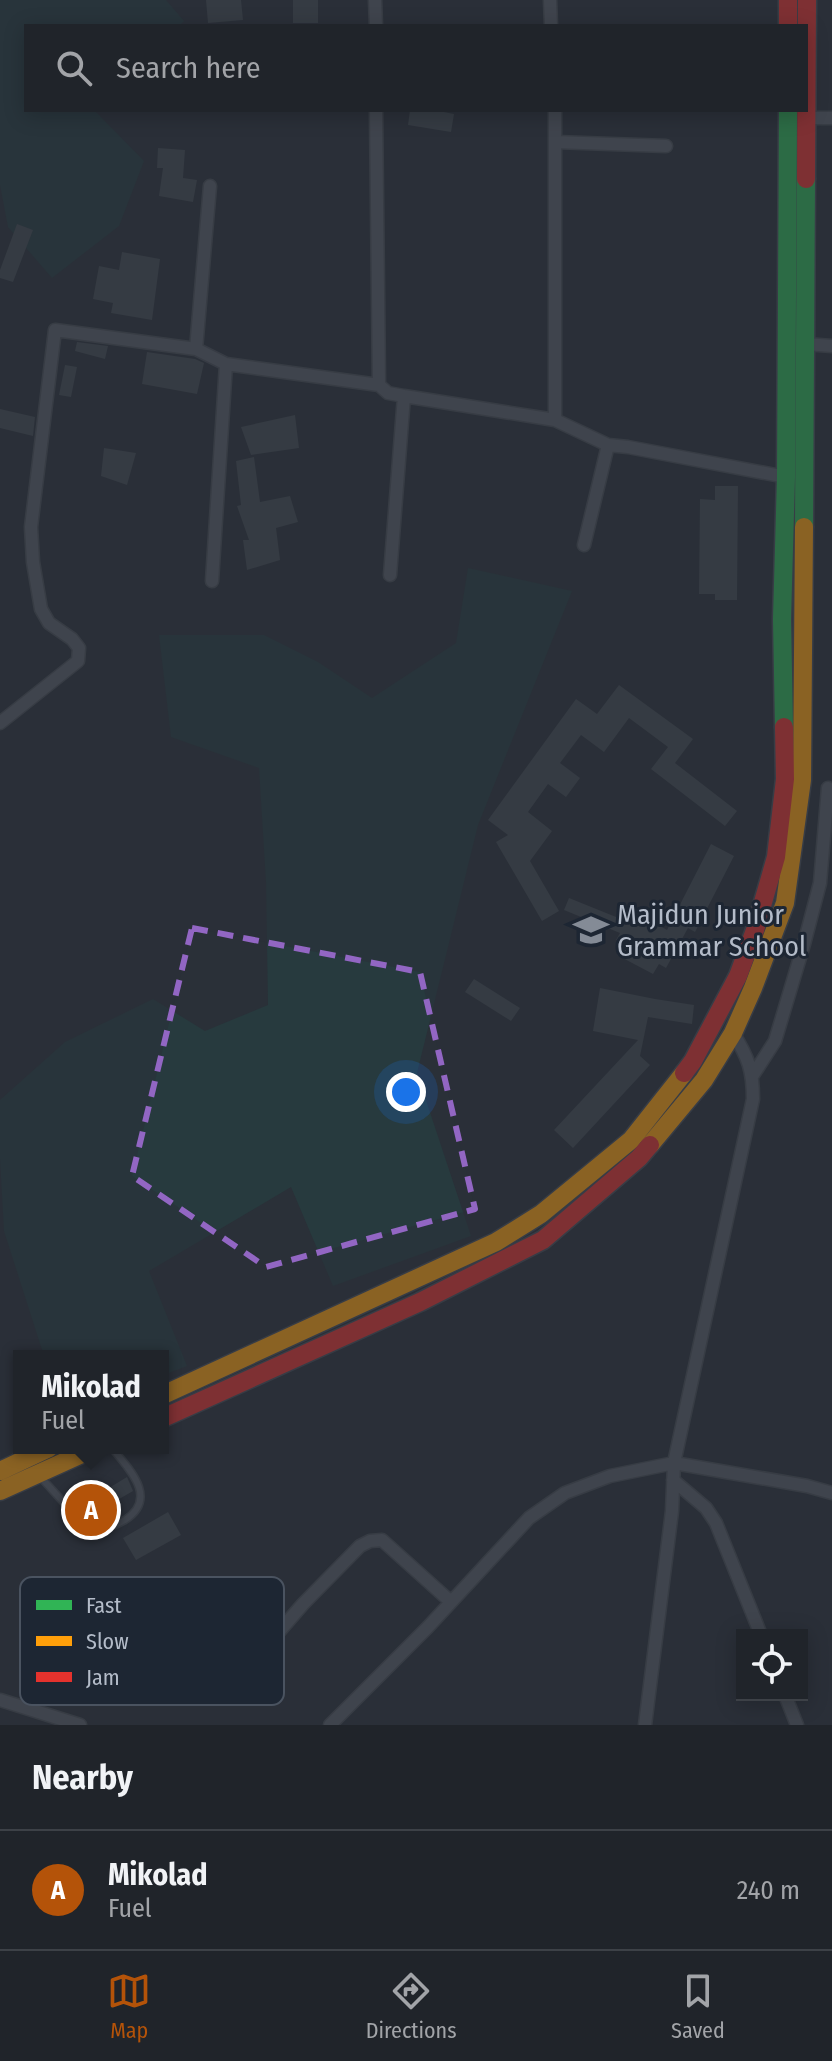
<!DOCTYPE html>
<style>
body{margin:0;font-family:"Fira Sans Condensed",sans-serif;background:#2d3036;color:#f1f3f6}
.controls{position:absolute;right:24px;bottom:24px;display:grid;overflow:hidden;border-radius:0px;box-shadow:0 4px 20px #0003}
.controls button{width:72px;height:72px;display:grid;place-items:center;padding:0;border:0;border-bottom:2px solid #3d4147;background:#20242a;color:#f1f3f6;font:40px sans-serif}
.you{position:absolute;left:406px;top:1092px;width:28px;height:28px;margin:-20px;border:6px solid #fff;border-radius:50%;background:#1a73e8;box-shadow:0 0 0 12px #1a73e833}
.badge{display:grid;place-items:center;width:52px;height:52px;border-radius:50%;background:#b45309;color:#fff;font-size:26px;font-weight:700}
.pin{position:absolute;translate:-50% -50%;border:4px solid #fff;box-shadow:0 2px 8px #0006}
.popup{position:absolute;left:13px;top:1350px;width:156px;height:104px;box-sizing:border-box;display:grid;place-content:center;border-radius:0px;background:#20242a;filter:drop-shadow(0 2px 6px #0005);font-size:26px;white-space:nowrap;color:#a2a4a8}
.popup b{font-size:30px;color:#f1f3f6}
.popup::after{content:'';position:absolute;left:50%;top:100%;margin-left:-16px;border:16px solid transparent;border-top-color:#20242a}
.list{margin:0;padding:0;list-style:none}
h2{display:flex;justify-content:space-between;align-items:center;height:104px;margin:0;padding:0 32px;font-size:34px}
h2 small{font-size:26px;font-weight:400;color:#a2a4a8}
.list li{display:grid;grid-template-columns:52px 1fr auto;gap:24px;align-items:center;box-sizing:border-box;height:120px;padding:0 32px;border-top:2px solid #3d4147}
.list b{display:block;font-size:30px;white-space:nowrap}
.list p{margin:0;font-size:26px;white-space:nowrap;color:#a2a4a8}
.list em{font-size:26px;font-style:normal;color:#a2a4a8}
.icon{flex:none;width:44px;height:44px;fill:none;stroke:currentColor;stroke-width:2;stroke-linecap:round;stroke-linejoin:round}
.map{position:relative;flex:none;width:832px;height:1725px;overflow:hidden}
.search{position:absolute;background:#20242a;box-shadow:0 4px 20px #0003;left:24px;right:24px;top:24px;height:88px;display:flex;align-items:center;gap:20px;box-sizing:border-box;padding:0 28px;border-radius:0px;color:#a2a4a8;font-size:30px}
.sheet{height:224px;background:#20242a}
nav{display:flex;justify-content:space-around;align-items:center;box-sizing:border-box;height:112px;border-top:2px solid #3d4147;background:#20242a;font-size:22px;color:#a2a4a8}
nav a{display:grid;justify-items:center;gap:4px}
nav .on{color:#b45309}
.map>svg:first-child{display:block}
</style>
<div class="map">
<svg width="832" height="1725" viewBox="0 0 832 1725">
<rect width="100%" height="100%" fill="#2a3038"/>
<path fill="#273a3e" d="M0 0H166L184 21 179 26H26V110H97L96 112 144 161 119 226 52 278 8 227 0 185Z
M468 568 572 591 478 825 417 1073 471 1236 333 1286 291 1187 149 1271 187 1366 163 1375V1356H44L4 1231 0 1159V1100L65 1042 153 999 205 1031 268 1005 266 882 259 768 171 737 159 635H264L318 662 372 698 456 643Z"/>
<path fill="#444950" d="M206 0H241L243 20 208 23Z
M293 0H318V23H293Z
M410 110H434L454 114 451 132 408 125Z
M158 148 185 150 183 178 197 180 193 202 159 196 163 168H157Z
M17 224 33 230 13 282 0 278V270Z
M122 252 160 259 152 320 111 313 113 303 93 299 99 266 119 270Z
M77 342 108 346 105 359 75 351Z
M147 352 195 359 204 363 197 394 142 384Z
M65 365 77 367 71 397 59 395Z
M0 409 35 417 33 436 0 428Z
M295 415 299 448 251 455 241 427Z
M104 448 136 453 127 485 101 476Z
M254 457 260 502 290 496 298 522 276 528 280 560 247 570 243 540H249L237 506 241 505 236 461Z
M715 486H738L737 600H715V594H699L700 499 715 500Z
M619 685 693 739 675 763 737 811 725 826 651 769 668 747 629 718 604 752 581 735 560 763 580 778 566 797 548 784 528 812 552 831 530 861 559 911 542 921 496 842 508 835 488 820 576 699 597 714Z
M711 844 734 856 695 932 688 928 666 968 659 964 653 974 617 955 624 943 616 940 620 933 564 910 569 898 626 921 632 910 667 930Z
M474 979 520 1008 511 1021 465 992Z
M600 988 655 999 694 1005 692 1024 648 1017 640 1056 650 1065 573 1148 554 1130 638 1040 593 1031Z
M127 1477 133 1491 88 1517 81 1505Z
M168 1512 181 1535 136 1560 123 1538Z"/>
<g fill="none" stroke-linecap="round" stroke-linejoin="round">
<g stroke="#484c53" stroke-width="9">
<path id="lane" d="M40 1477C54 1490 77 1522 95 1527 106 1530 116 1525 125 1520 159 1498 129 1469 112 1448"/>
</g>
<g stroke="#484c53" stroke-width="15">
<path id="street" d="M375 0 376 26
M550 0 551 26
M376 110 379 385
M555 110V420
M807 118H832
M556 142 666 146
M806 344 832 346
M196 349 210 186
M584 545 608 445
M390 575 404 396
M212 581 226 364
M0 723 78 661 79 648 72 639 49 623 41 609 33 562 31 527 55 330 196 349 226 364 379 385 388 393 404 396 555 420 608 445 628 447 786 477
M753 1075 775 1041 804 944 820 883 828 788
M673 1480 706 1508 716 1523 761 1635
M244 1672 303 1604 360 1546 370 1541 382 1540 451 1602
M785 1695 797 1725
M0 1700 80 1725
M330 1725 428 1627 529 1518 565 1493 610 1476 674 1463 807 1486 832 1493
M645 1725 672 1511 674 1463 753 1099C753 1070 748 1057 733 1033"/>
</g>
<g stroke="#484c55" stroke-width="21">
<path id="fast" d="M804 527 806 179
M784 727 782 619 786 477 788 110"/>
</g>
<g stroke="#484c55" stroke-width="21">
<path id="slow" d="M650 1145 704 1080 733 1033 753 988 785 903 802 780 804 527
M163 1395 496 1242 541 1214 631 1140 684 1073
M0 1471 49 1448
M0 1491 95 1448"/>
</g>
<g stroke="#484c55" stroke-width="21">
<path id="jam" d="M788 0V26
M806 179 807 0
M684 1073 693 1061 738 976 755 930 776 857 785 779 784 727
M163 1418 420 1302 543 1240 639 1158 650 1145"/>
</g>
<use href="#lane" stroke="#5a5e66" stroke-width="6"/>
<use href="#street" stroke="#5a5e66" stroke-width="12"/>
<use href="#fast" stroke="#30b455" stroke-width="18"/>
<use href="#slow" stroke="#ff9f0a" stroke-width="18"/>
<use href="#jam" stroke="#e5322d" stroke-width="18"/>
</g>
<path d="M0 0H832V1725H0ZM192 928 420 972 475 1209 266 1267 132 1176Z" fill="#2a3038" fill-opacity=".55" fill-rule="evenodd"/>
<path fill="none" stroke="#9266c3" stroke-width="6" stroke-dasharray="16 10" stroke-linejoin="round" d="M192 928 420 972 475 1209 266 1267 132 1176Z"/>
<defs>
<g id="school-bare" transform="scale(2.76)"><path d="M0-5L7-2L0 1L-7-2ZM-4 1L0 2.5L4 1V4Q0 6-4 4Z" fill="#848b96" stroke="#1d2633" stroke-width="2.5" paint-order="stroke"/></g>
</defs>
<g fill-rule="evenodd">
<use href="#school-bare" x="591" y="930"/>
</g>
<g text-anchor="middle" stroke-width="6" stroke-linejoin="round" paint-order="stroke">
<g font-size="28" fill="#b4bcc9" stroke="#1d2633" text-anchor="start">
<text x="617" y="924">Majidun Junior<tspan x="617" dy="32">Grammar School</tspan></text>
</g>
</g>
<rect x="20" y="1577" width="264" height="128" rx="12" fill="#1d2633" stroke="#4a5360" stroke-width="2"/>
<rect x="36" y="1600" width="36" height="10" fill="#30b455"/>
<rect x="36" y="1636" width="36" height="10" fill="#ff9f0a"/>
<rect x="36" y="1672" width="36" height="10" fill="#e5322d"/>
<g font-size="22" fill="#b4bcc9">
<text x="86" y="1613">Fast</text>
<text x="86" y="1649">Slow</text>
<text x="86" y="1685">Jam</text>
</g>
</svg>
<div class="controls">
<button><svg class="icon" aria-label="locate" viewBox="0 0 24 24"><circle cx="12" cy="12" r="6"/><path d="M12 2v4M12 18v4M2 12h4M18 12h4"/></svg></button>
</div>
<div class="you"></div>
<div class="pin badge" style="left:91px;top:1510px">A</div>
<div class="popup"><b>Mikolad</b>Fuel</div>
<div class="search"><svg class="icon" aria-label="search" viewBox="0 0 24 24"><circle cx="10" cy="10" r="6"/><path d="M15 15l6 6"/></svg>Search here</div>
</div>
<section class="sheet">
<h2>Nearby<small></small></h2>
<ul class="list">
<li><span class="badge">A</span><div><b>Mikolad</b><p>Fuel</p></div><em>240 m</em></li>
</ul>
</section>
<nav>
<a class="on"><svg class="icon" aria-label="map" viewBox="0 0 24 24"><path d="M3 6l6-2 6 2 6-2v14l-6 2-6-2-6 2zM9 4v14M15 6v14"/></svg>Map</a>
<a><svg class="icon" aria-label="directions" viewBox="0 0 24 24"><path d="M12 3l9 9-9 9-9-9zM9 14v-3h6M13 9l2 2-2 2"/></svg>Directions</a>
<a><svg class="icon" aria-label="saved" viewBox="0 0 24 24"><path d="M7 4h10v16l-5-4-5 4z"/></svg>Saved</a>
</nav>
